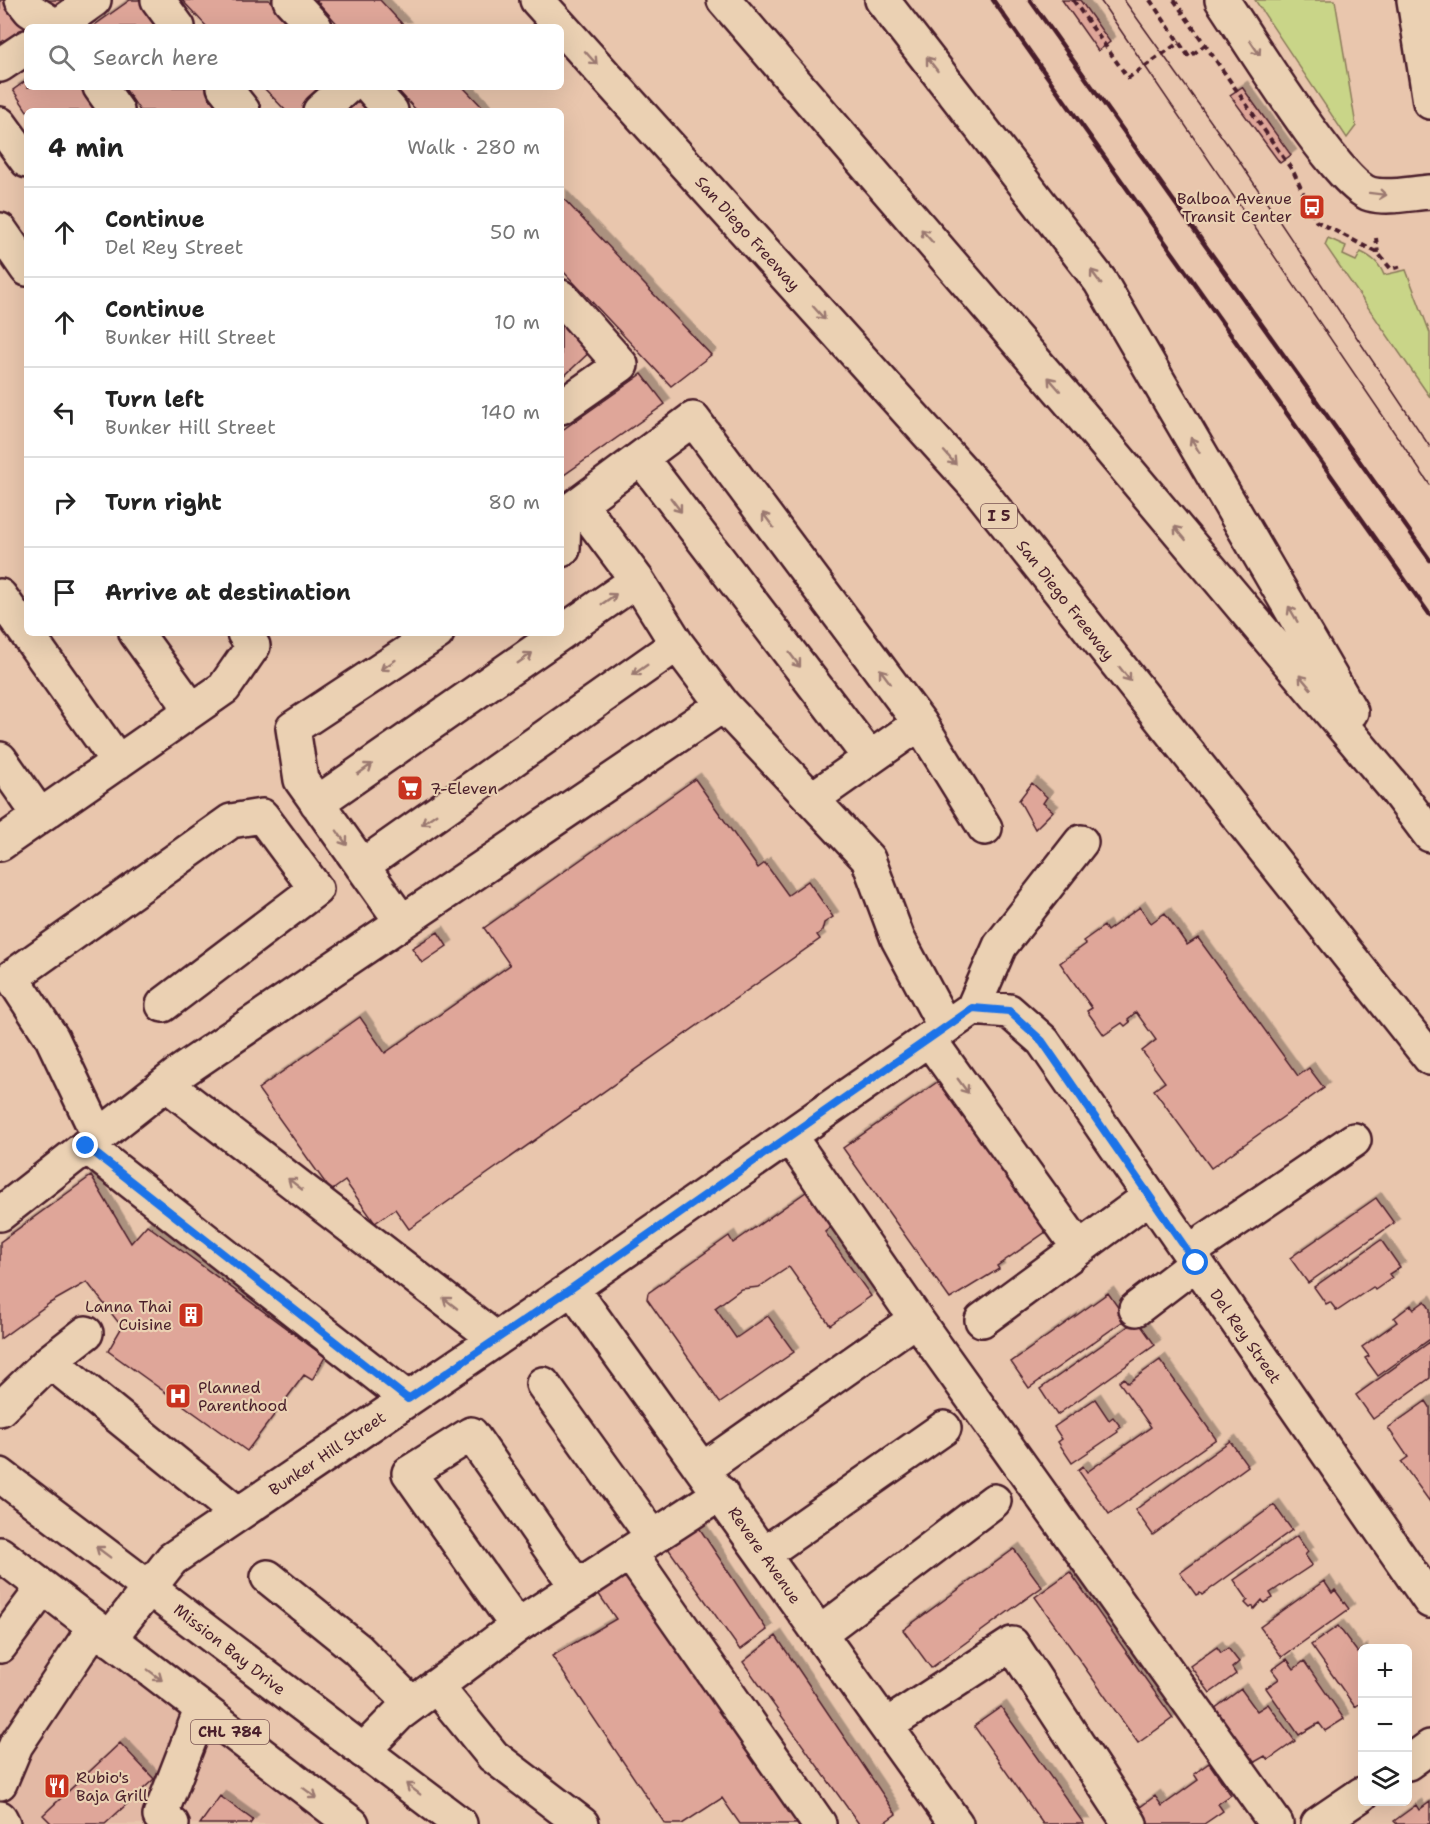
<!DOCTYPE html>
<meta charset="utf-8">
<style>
body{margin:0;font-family:"Shantell Sans",sans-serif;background:#f6f6f6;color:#222}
.controls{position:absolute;right:18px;bottom:18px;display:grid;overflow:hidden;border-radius:9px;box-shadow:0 6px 24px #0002}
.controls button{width:54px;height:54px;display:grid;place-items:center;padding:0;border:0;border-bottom:2px solid #e0e0e0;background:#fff;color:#222;font:30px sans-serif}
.stop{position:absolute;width:18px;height:18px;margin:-14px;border:4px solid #1a73e8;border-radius:50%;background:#fff}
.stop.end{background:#1a73e8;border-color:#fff;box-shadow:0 2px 6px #0008}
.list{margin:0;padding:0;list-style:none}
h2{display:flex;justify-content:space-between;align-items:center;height:78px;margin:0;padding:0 24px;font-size:26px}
h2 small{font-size:20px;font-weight:400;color:#767676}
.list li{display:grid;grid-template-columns:39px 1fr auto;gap:18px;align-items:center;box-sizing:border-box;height:90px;padding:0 24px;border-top:2px solid #e0e0e0}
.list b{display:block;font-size:22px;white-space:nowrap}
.list p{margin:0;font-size:20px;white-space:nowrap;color:#767676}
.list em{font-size:20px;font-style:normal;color:#767676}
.icon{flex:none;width:33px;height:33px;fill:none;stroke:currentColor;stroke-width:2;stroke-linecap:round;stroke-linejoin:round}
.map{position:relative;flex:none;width:1430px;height:1824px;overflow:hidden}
.search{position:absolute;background:#fff;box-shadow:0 6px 24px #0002;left:24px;top:24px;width:540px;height:66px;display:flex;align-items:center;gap:15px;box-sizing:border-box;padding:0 21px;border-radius:9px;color:#767676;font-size:22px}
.panel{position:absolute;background:#fff;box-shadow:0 6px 24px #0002;left:24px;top:108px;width:540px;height:528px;border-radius:9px}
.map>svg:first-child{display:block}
</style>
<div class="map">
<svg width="1430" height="1824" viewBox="0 0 1430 1824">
<defs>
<filter id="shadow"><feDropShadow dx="5.5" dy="-5.5" stdDeviation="0" flood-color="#0004"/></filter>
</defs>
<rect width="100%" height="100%" fill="#e9c6ad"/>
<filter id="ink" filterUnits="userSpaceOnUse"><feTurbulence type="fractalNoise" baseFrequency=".0167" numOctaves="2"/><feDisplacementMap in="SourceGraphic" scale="12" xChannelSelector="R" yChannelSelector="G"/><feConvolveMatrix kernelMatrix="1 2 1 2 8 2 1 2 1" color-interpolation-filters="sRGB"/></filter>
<g filter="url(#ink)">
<path fill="#e3b9a5" d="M0 1571 117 1665 339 1824H0Z"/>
<path fill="#c9d588" stroke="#8a7a5a" stroke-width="1.5" d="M1255 0H1335L1356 126 1347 138Z
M1328 238 1346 246 1343 255 1356 261 1361 252C1373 258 1379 263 1384 275L1406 270 1430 333V397L1325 245Z"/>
<path fill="#dfa699" stroke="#4a1f2b" stroke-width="1.5" filter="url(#shadow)" d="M0 0H7L27 29 0 47Z
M46 0H65L52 9Z
M130 0H145L163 27H92Z
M182 0H269L294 27H207Z
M316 0H380L405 27H340Z
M1062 0H1080L1110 42 1098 51Z
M27 80V87H87L104 111H27L13 90Z
M124 87H206L223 111H140Z
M263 87H328L302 111H286Z
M395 87H463L486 111H417Z
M1242 87 1291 155 1280 163 1230 95Z
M360 99 371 111H347L358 101Z
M561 196 711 355 671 386 561 269Z
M561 313 594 348 561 379Z
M642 374 665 404 561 477V431Z
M695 779 758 868 765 863 788 895 808 881 833 917 824 923 822 931 817 935 820 939 409 1229 395 1209 375 1223 345 1181 331 1191 258 1089 360 1017 385 1053 510 965 484 928Z
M1032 783 1047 797 1043 803 1053 811 1035 829 1019 800Z
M1140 907 1151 923 1165 913 1187 945 1198 938 1298 1076 1309 1068 1324 1088 1211 1168 1154 1090 1165 1082 1142 1051 1156 1040 1136 1012 1128 1019 1130 1022 1125 1026 1122 1023 1104 1035 1087 1011 1092 1008 1060 963 1086 944 1083 941 1104 926 1107 931Z
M438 932 447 946 422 963 412 948Z
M943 1078 1050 1229 997 1266 999 1269 950 1299 843 1148Z
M91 1176 131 1243 147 1225 325 1357 312 1380 304 1375 247 1451 108 1351 122 1327 87 1282 50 1303 0 1339V1242Z
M806 1192 831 1227 825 1232 871 1296 830 1325 789 1267 759 1287 741 1289 715 1308 736 1338 768 1316 794 1352 720 1403 647 1299 648 1293 729 1236 733 1243Z
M1376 1198 1394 1223 1308 1283 1290 1258Z
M1381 1240 1400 1267 1389 1274 1392 1278 1375 1290 1373 1287 1337 1311 1330 1302 1326 1304 1314 1287Z
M1108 1293 1126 1319 1029 1388 1011 1362Z
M1425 1301 1430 1309V1339L1378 1376 1365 1358 1369 1356 1362 1347 1397 1322 1394 1318 1411 1305 1414 1309Z
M1137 1320 1155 1345 1057 1415 1040 1389Z
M1430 1342V1378L1373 1419 1356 1395Z
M1160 1360 1216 1439 1109 1514 1078 1470 1083 1466 1087 1472 1151 1427 1119 1382 1124 1378 1128 1383Z
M1095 1399 1109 1420 1113 1417 1121 1427 1117 1430 1118 1432 1072 1463 1058 1442 1062 1439 1054 1427Z
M1426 1401 1430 1407V1502L1401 1462 1408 1457 1388 1428Z
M1230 1441 1248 1466 1153 1535 1135 1510Z
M1274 1505 1292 1530 1202 1595 1200 1593 1196 1595 1180 1573Z
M696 1523 767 1630 740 1650 665 1544Z
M1297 1536 1308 1552 1305 1555 1312 1565 1270 1593 1273 1598 1264 1603 1262 1600 1254 1609 1253 1606 1250 1608 1245 1603 1248 1600 1234 1580Z
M1014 1549 1042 1587 931 1668 903 1630Z
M1070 1572 1173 1718 1138 1743 1035 1597Z
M626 1573 806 1824H740L722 1798 682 1824H665L552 1656 616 1619 596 1590Z
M1324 1581 1332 1593 1335 1590 1349 1609 1282 1657 1260 1627Z
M1338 1626 1358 1653 1362 1650V1702L1355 1707 1311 1645Z
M776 1636 896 1814 882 1824H859L743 1662Z
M1217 1647 1221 1653 1228 1648 1239 1662 1232 1668 1236 1674 1210 1693 1190 1666Z
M1287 1659 1294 1669 1304 1661 1344 1719 1325 1731 1319 1723 1299 1735 1266 1688 1279 1679 1272 1670Z
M1241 1689 1257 1711 1268 1704 1295 1741 1268 1760 1265 1756 1253 1763 1214 1709Z
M1001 1707 1084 1824H1043L974 1726Z
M120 1743 154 1779 105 1824H52L43 1815Z
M1209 1763 1231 1795 1218 1804 1223 1811 1204 1824H1145L1135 1811 1155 1796 1162 1806 1198 1780 1194 1774Z
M220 1796 253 1820 250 1824H200Z
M1430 1802V1824H1397L1394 1821 1416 1805 1419 1810Z"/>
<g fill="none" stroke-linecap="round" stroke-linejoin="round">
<g stroke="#4a1f2b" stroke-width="38">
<path id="minor" d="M22 0 30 10 57 27
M158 0 178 27
M290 0 315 27
M1222 0C1247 36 1336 183 1370 194 1388 199 1412 193 1430 192
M56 27 94 0
M0 65 27 47
M100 87 117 111
M224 87 243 111
M370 87 391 111
M320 111 347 87
M0 124 27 161
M0 230 27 269
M561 297 621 365 561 407
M641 458 870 758
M561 550 563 549 564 515 693 419 920 723
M0 596 118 762
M136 633 192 710
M561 633 637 580 580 504
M677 644 723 705
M0 759 40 816
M812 799 920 723 985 828
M317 803 561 633
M0 844 224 688 253 646 244 633
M362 866 677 644 637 580
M402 922 301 780 293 728 437 633
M973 1008 1000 946 1081 842
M929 1039 1079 1248
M166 1084 496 1339
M99 1137 52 1038 12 977 231 821 262 816 316 889 163 1005
M790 1137 916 1319 1276 1824
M86 1146 408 1399
M0 1214 182 1071 723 705 868 859 898 939 945 1027
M1189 1252 1354 1140
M572 1288 956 1824
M1136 1309 1196 1263
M982 1320 1150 1196
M50 1361 86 1333
M543 1384 653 1537
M0 1409 50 1361 237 1513
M703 1469 916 1319
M630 1553 819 1824
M764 1554 944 1428
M268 1577 357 1649 412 1704
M517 1626 409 1473 471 1434 577 1587
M820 1633 994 1501
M109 1639 172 1559 572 1288 973 1008 1009 1011 1043 1041 1430 1601
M0 1646 43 1588
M436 1686 493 1756 582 1824
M886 1726 1012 1644 1130 1824
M363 1751 399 1714 517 1626 721 1493
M1408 1763 1430 1747
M0 1783 16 1745 94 1628
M0 1818 3 1824
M172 1824 160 1816 201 1710
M1318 1824 1362 1794"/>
</g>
<g stroke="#4a1f2b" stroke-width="38">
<path id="major" d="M1414 0 1430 102
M0 1475 460 1824
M0 1554 352 1824"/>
</g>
<g stroke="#4a1f2b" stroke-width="38">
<path id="highway" d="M537 0 981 492 1430 1058
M724 0 1082 416 1397 791 1430 835
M882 0 1100 281 1351 712"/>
</g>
<path stroke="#4a1f2b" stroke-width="4" stroke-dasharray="6 4.5" stroke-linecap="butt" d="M1073 0 1128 78 1180 42
M1150 0 1189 57 1205 45
M1174 0 1294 173 1316 221 1378 253 1391 269 1402 266
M1376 238 1378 253"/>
<use href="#minor" stroke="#ebd1b3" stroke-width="33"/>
<use href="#major" stroke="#ebd1b3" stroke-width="33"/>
<use href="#highway" stroke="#ebd1b3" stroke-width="33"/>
<path stroke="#4a1f2b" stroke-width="1.5" d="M1100 0 1430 485
M1124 0 1237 158 1430 447"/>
<path stroke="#4a1f2b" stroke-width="4.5" d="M993 0 1430 615
M1030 0 1430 560"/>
</g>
<defs><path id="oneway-shaft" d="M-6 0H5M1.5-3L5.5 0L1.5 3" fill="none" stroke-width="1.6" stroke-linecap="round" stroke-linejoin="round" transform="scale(1.5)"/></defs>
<g stroke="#9a786f">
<use href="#oneway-shaft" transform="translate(1255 48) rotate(56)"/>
<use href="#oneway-shaft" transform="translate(591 58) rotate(48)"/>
<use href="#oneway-shaft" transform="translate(932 64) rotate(-128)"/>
<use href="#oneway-shaft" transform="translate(1378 194) rotate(7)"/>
<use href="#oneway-shaft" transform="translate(927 236) rotate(-131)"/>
<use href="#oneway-shaft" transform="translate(1096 277) rotate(-126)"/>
<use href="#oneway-shaft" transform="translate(819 313) rotate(48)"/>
<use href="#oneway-shaft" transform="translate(1054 384) rotate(-131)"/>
<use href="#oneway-shaft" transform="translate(1195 445) rotate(-120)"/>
<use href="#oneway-shaft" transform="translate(950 458) rotate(48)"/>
<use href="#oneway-shaft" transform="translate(676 505) rotate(53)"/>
<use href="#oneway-shaft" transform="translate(768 520) rotate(-127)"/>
<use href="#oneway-shaft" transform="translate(1180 533) rotate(-130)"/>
<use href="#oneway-shaft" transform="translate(609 599) rotate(-35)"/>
<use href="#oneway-shaft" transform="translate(1293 614) rotate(-120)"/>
<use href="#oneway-shaft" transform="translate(525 658) rotate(-35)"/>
<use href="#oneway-shaft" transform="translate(795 660) rotate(53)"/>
<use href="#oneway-shaft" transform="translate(388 665) rotate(146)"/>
<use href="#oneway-shaft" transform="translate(640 670) rotate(145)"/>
<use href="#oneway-shaft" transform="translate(1125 674) rotate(52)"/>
<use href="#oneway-shaft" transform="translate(885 676) rotate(-127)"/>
<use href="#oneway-shaft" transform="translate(1305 682) rotate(-130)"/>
<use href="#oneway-shaft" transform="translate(365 769) rotate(-35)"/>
<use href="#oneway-shaft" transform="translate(429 819) rotate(145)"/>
<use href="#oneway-shaft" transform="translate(342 838) rotate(55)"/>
<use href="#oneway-shaft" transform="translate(963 1086) rotate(54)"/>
<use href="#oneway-shaft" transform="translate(295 1184) rotate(-142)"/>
<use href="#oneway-shaft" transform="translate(450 1303) rotate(-142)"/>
<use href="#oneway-shaft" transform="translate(103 1552) rotate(-143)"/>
<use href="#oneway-shaft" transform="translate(155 1675) rotate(37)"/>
<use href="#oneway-shaft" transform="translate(413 1789) rotate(-143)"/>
<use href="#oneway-shaft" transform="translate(310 1793) rotate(37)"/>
</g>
</g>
<g fill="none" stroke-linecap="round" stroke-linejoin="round" filter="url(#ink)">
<path stroke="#1a73e8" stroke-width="8" d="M86 1146 408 1399 572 1288 973 1008 1009 1011 1042 1041 1196 1263"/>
</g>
<defs>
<g id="bus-square" transform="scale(1.35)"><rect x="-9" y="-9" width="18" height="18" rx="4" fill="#c8321e" stroke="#ebd1b3"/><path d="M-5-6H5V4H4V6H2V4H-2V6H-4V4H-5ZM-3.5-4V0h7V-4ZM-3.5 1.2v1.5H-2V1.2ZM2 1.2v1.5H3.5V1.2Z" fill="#fff"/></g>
<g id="supermarket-square" transform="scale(1.35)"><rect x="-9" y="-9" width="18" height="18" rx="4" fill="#c8321e" stroke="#ebd1b3"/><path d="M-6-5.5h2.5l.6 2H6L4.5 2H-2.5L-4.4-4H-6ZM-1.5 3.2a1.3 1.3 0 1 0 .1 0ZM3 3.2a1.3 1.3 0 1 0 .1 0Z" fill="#fff"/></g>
<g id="building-square" transform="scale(1.35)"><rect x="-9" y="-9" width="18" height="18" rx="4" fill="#c8321e" stroke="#ebd1b3"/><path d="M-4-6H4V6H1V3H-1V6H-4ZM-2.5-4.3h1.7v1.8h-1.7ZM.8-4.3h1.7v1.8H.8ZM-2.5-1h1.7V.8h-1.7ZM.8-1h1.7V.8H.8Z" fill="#fff"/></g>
<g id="hospital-square" transform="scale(1.35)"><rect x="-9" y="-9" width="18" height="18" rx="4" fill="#c8321e" stroke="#ebd1b3"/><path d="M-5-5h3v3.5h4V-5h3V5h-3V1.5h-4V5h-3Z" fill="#fff"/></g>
<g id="restaurant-square" transform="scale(1.35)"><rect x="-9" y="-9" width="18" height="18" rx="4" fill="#c8321e" stroke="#ebd1b3"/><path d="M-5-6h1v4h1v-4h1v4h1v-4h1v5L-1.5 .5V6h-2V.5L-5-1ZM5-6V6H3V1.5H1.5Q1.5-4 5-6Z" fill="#fff"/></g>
</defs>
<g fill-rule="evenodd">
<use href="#bus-square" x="1312" y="207"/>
<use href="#supermarket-square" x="410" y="788"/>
<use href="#building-square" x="191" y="1315"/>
<use href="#hospital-square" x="178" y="1396"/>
<use href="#restaurant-square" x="57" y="1786"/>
</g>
<g text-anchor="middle" stroke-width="4.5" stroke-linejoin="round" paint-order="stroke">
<g fill="#ebd1b3" stroke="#7a5454" stroke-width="1.5">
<rect x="981" y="504" width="36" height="24" rx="4.5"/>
<rect x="191" y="1720" width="78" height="24" rx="4.5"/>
</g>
<g font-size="15" font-weight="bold" fill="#4a1f2b">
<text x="999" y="521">I 5</text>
<text x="230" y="1737">CHL 784</text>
</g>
<g font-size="16" fill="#4a1f2b" stroke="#ebd1b3" text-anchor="start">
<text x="1292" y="204" text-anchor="end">Balboa Avenue<tspan x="1292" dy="18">Transit Center</tspan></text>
<text x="430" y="794">7-Eleven</text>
<text x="172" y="1312" text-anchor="end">Lanna Thai<tspan x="172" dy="18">Cuisine</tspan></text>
<text x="198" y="1393">Planned<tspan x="198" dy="18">Parenthood</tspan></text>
<text x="76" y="1783">Rubio's<tspan x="76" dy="18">Baja Grill</tspan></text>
</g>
<g font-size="16" fill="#4a1f2b" stroke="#ebd1b3">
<text transform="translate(748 233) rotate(48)" y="6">San Diego Freeway</text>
<text transform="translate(1066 600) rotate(52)" y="6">San Diego Freeway</text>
<text transform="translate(1246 1336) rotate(55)" y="6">Del Rey Street</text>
<text transform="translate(327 1453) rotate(-34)" y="6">Bunker Hill Street</text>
<text transform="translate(765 1555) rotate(55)" y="6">Revere Avenue</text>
<text transform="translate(230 1649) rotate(38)" y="6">Mission Bay Drive</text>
</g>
</g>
</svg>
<div class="controls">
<button>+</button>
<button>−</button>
<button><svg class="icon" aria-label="layers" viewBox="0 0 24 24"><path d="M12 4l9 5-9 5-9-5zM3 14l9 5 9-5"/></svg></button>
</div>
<div class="stop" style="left:1196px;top:1263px"></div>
<div class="stop end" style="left:86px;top:1146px"></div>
<div class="search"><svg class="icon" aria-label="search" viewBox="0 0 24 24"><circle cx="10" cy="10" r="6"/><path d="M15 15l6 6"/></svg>Search here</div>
<section class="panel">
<h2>4 min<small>Walk · 280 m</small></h2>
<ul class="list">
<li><svg class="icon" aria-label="ahead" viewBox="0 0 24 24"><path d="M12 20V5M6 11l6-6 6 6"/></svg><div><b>Continue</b><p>Del Rey Street</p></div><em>50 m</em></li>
<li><svg class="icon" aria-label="ahead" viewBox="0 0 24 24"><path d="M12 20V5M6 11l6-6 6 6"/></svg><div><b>Continue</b><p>Bunker Hill Street</p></div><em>10 m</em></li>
<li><svg class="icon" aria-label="left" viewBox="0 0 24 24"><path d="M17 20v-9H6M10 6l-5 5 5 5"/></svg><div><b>Turn left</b><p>Bunker Hill Street</p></div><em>140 m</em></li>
<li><svg class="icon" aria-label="right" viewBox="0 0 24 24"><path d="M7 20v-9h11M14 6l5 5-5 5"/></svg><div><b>Turn right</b></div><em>80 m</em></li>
<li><svg class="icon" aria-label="arrive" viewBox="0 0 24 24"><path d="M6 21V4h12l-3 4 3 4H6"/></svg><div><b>Arrive at destination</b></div></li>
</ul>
</section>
</div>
